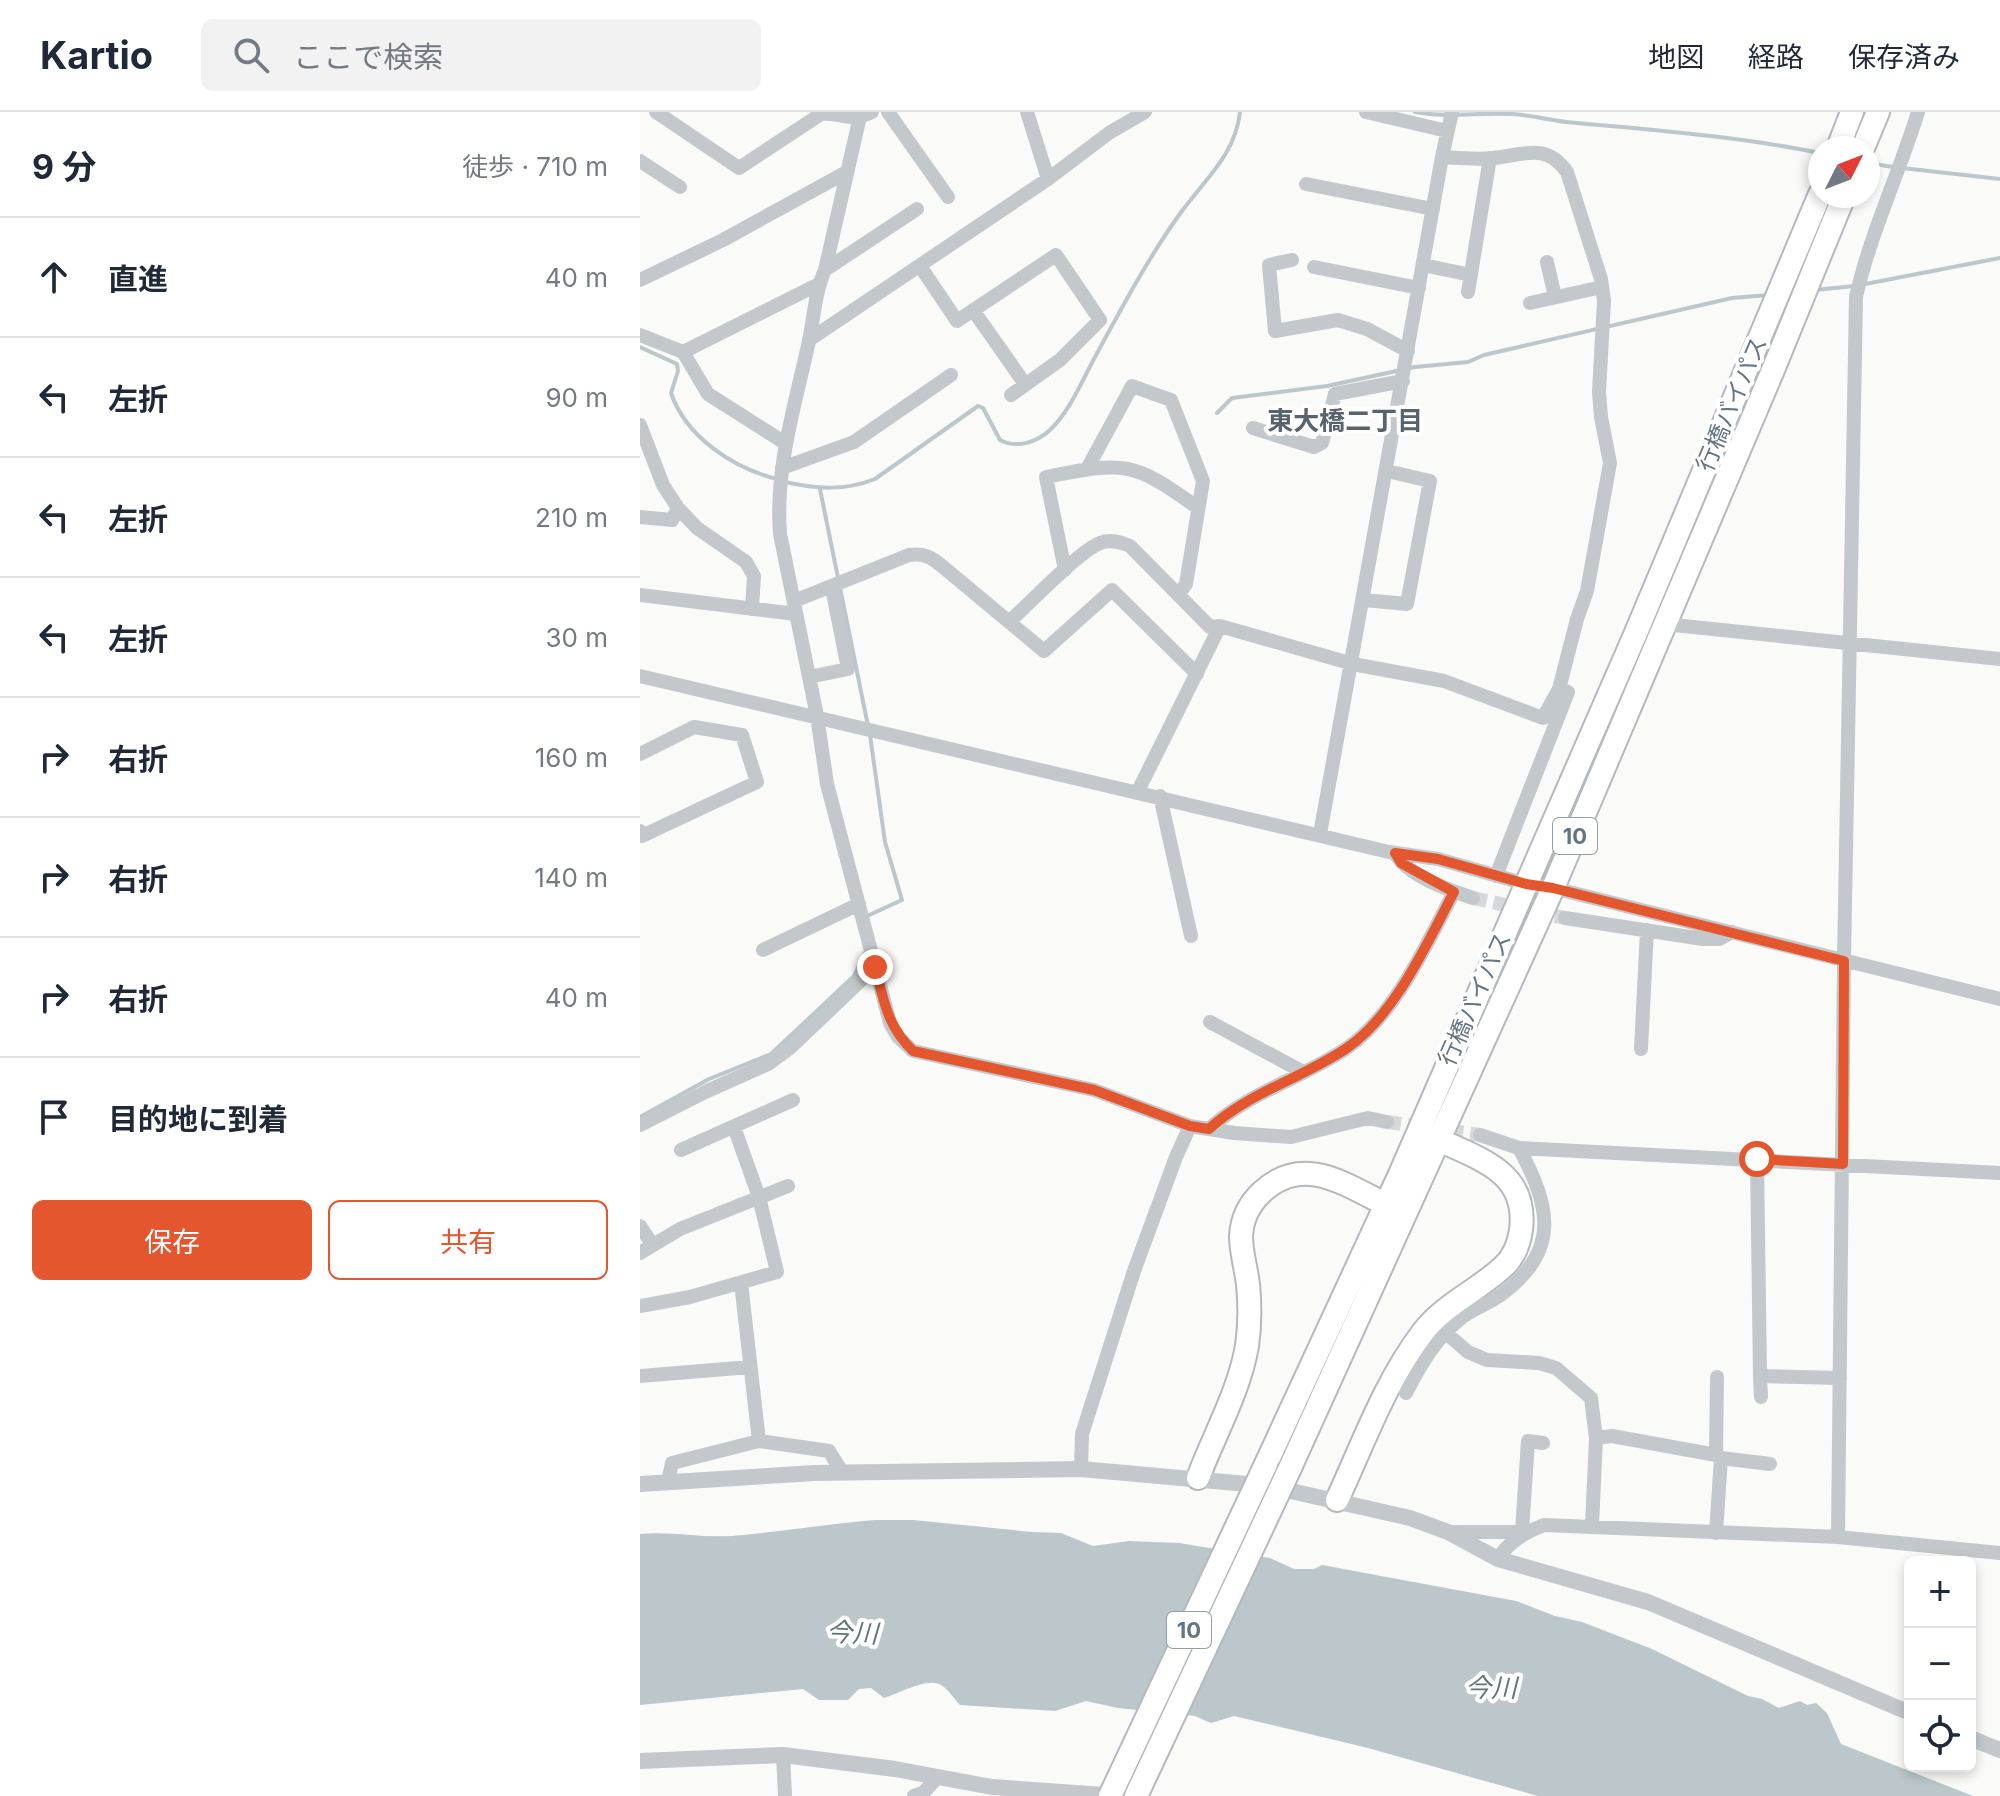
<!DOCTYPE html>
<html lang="ja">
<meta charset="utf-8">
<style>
body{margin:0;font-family:Inter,"Noto Sans JP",sans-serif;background:#f2f2f3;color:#1f2937}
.controls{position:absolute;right:24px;bottom:24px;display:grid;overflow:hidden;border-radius:12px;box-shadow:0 4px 12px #0003}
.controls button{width:72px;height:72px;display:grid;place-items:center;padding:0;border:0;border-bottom:2px solid #e0e1e3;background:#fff;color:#1f2937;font:40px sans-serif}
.compass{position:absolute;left:1168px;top:24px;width:72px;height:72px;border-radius:50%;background:#fff;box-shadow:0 4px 12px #0003;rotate:48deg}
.stop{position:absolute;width:24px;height:24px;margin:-18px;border:6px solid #e4572e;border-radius:50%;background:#fff}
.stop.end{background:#e4572e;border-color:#fff;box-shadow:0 2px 8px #0008}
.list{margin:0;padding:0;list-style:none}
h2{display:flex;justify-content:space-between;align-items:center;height:104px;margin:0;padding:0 32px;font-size:34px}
h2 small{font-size:26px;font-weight:400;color:#747a83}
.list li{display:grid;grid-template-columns:52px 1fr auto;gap:24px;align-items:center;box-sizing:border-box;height:120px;padding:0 32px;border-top:2px solid #e0e1e3}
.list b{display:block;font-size:30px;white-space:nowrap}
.list em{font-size:26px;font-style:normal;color:#747a83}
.actions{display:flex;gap:16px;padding:24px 32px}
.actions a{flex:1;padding:18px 0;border:2px solid #e4572e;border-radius:12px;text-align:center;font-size:28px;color:#e4572e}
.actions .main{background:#e4572e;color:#fff}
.icon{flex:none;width:44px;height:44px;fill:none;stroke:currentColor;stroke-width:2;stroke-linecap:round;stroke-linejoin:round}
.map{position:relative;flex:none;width:1360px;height:1684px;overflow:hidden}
header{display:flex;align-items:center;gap:48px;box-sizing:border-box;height:112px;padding:0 40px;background:#fff;border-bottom:2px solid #e0e1e3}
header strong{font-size:38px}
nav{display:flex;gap:44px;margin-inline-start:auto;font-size:28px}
.search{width:560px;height:72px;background:#f2f2f3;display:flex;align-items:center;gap:20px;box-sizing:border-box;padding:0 28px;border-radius:12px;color:#747a83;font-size:30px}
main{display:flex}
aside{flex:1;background:#fff}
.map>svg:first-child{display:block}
</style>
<header>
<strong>Kartio</strong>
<div class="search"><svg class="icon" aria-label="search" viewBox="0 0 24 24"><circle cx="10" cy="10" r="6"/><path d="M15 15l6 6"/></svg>ここで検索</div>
<nav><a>地図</a><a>経路</a><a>保存済み</a></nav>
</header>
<main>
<aside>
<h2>9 分<small>徒歩 · 710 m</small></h2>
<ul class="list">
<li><svg class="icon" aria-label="ahead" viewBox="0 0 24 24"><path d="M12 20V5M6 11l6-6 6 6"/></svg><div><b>直進</b></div><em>40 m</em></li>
<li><svg class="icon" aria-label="left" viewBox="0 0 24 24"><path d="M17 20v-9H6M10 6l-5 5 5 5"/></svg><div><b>左折</b></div><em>90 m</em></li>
<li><svg class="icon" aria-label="left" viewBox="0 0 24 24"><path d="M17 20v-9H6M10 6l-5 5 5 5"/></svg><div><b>左折</b></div><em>210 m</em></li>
<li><svg class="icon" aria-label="left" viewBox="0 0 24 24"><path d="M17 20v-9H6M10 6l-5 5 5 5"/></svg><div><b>左折</b></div><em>30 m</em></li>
<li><svg class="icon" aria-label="right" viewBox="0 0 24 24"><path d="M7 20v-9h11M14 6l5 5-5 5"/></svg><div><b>右折</b></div><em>160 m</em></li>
<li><svg class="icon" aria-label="right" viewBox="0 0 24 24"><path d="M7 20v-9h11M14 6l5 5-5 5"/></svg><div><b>右折</b></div><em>140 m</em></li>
<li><svg class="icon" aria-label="right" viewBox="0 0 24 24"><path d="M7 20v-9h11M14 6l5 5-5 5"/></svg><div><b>右折</b></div><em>40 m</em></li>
<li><svg class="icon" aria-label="arrive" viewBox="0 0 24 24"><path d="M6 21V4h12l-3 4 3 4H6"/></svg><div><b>目的地に到着</b></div></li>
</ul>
<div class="actions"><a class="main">保存</a><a>共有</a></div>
</aside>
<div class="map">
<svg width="1360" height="1684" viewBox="0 0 1360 1684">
<rect width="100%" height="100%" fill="#fafaf8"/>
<path fill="#bbc7cb" d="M235 1408H273L392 1420 421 1421 453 1434 489 1429 539 1431 630 1446 654 1457H674L682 1453 876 1489 915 1504 942 1510 1012 1537 1108 1584 1122 1587 1139 1596 1160 1589 1167 1593 1176 1591 1187 1601 1201 1632 1333 1684H898L728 1636 594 1604 571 1611 555 1604 478 1596 446 1589 415 1599 320 1593C314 1587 309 1578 301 1573 288 1565 260 1581 244 1586L231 1576 219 1577 208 1588H179L163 1577 0 1593V1422C31 1419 61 1426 92 1424 140 1420 187 1412 235 1408Z"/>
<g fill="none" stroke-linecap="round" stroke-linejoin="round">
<path stroke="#bbc7cb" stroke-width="4" d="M775 0C808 6 839 0 872 2 890 3 908 8 926 10 1011 18 1096 24 1180 41
M1228 51 1253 55
M1262 56 1360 67
M1174 178 1215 174 1360 146
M0 235 37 252 38 259 31 281C46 325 93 356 137 367
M577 301 592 286 687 274 775 255 828 250 844 243 1092 186 1129 183
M145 370C176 377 205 379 235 367L338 294 343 296 360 328C377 337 397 330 410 318 430 299 442 269 455 245 481 197 507 148 539 103 564 68 595 44 600 0
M180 377 228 614
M227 804 262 788 245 730 230 623
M0 1005 69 967 131 942 214 864 225 841"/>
<path stroke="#d5d9db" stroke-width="14" stroke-dasharray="14 7" stroke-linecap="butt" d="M833 786 925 806
M747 1010 840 1023"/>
<g stroke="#b4b9bd" stroke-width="26">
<path id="trunk" d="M1198 36 1212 0
M1223 36 1238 0
M626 1352 760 1062 995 523 1180 82
M650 1356 913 776 1133 258 1204 84
M558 1366C574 1323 599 1280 607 1234 610 1213 610 1193 608 1172 606 1156 601 1140 601 1124 602 1106 609 1092 622 1080 663 1042 704 1072 745 1092
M697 1388C723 1332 745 1270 783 1220 805 1192 837 1179 863 1155 873 1146 879 1132 881 1118 888 1061 842 1048 799 1028"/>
</g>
<path stroke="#c3c8cc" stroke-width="14" d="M16 0 99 56 181 2C203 0 209 11 232 0
M221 0 185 158C175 180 174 205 169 229 155 294 135 355 140 422L177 604 187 672 250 911 258 925 273 939 454 978 550 1014 594 1021 651 1025 728 1006 747 1010
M248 0 308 85
M387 0 408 67
M726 0 807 19
M0 49 40 75
M666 72 793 97
M652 148 629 153 635 219 698 208 727 217 768 239
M907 150 915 185
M783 153 831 163
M280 154 317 209 416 143 460 208 420 248 371 283
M674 155 779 176
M185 158 277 97
M0 168 83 128 205 61
M828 180 850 46
M890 191 962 175
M333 198 385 272
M0 223 43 240 179 172
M169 228 408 67 469 21 505 0
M43 240 68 282 145 331
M0 313 23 373 38 396 57 416 106 450 114 464 112 497
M613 316 674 335 682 331 695 282 763 269
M142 356 214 330 311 263
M447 357 492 274 531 288 563 369 546 472 538 483
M0 405 32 408 38 396
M425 458 406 365C485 349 493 349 558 396
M0 483 156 502
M724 488 767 492 790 369 747 359
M154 489 269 443C284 441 291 445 302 454L404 539 472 478 557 562
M369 510C389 492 438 440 460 431 470 427 480 430 490 434L570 515 580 514
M1024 512 1360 547
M0 564 749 740 798 747 886 772 913 776 1360 887
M169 565 208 557 192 476
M0 642 54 615 102 623 117 670 2 724 0 719
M498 679 580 514 713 552 804 569 903 606 919 577 937 507 947 479 970 351 961 305 959 280 964 189 961 167 927 60C906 30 884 43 853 46 836 48 818 46 802 45
M520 684 551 824
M680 722 802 45 812 0
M755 741C767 764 809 778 833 786
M856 764 928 580 919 577
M925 806 1063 827H1079L1092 820
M123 838 219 792
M570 910 663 960
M1001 937 1007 818
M0 1013 65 980 128 952 151 935 235 855
M569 1017C609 980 663 966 707 936 756 902 787 831 814 780
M840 1023 879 1036 1360 1061
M41 1038 153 988
M1117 1047 1120 1264
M0 1114 12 1132
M0 1141 40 1117 148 1074
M101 1171 119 1329
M0 1194 50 1185 137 1160 119 1085 94 1015
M806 1221 828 1240 847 1248 899 1251 916 1256 951 1286 956 1326
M0 1264 110 1255
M1077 1265 1076 1343 1081 1346
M766 1281C780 1254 795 1227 820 1207 832 1197 849 1192 862 1182 921 1138 910 1094 879 1036
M1121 1285 1120 1264 1200 1266
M441 1357 442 1322 494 1159 536 1045 550 1014
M28 1370 32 1351 119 1329 189 1339 202 1360
M952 1414 956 1326 972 1324 1076 1343
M882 1419 888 1329 903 1331
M808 1420H887
M1076 1421 1081 1346 1130 1352
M1198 1425 1204 849 1216 185C1230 122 1259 62 1278 0
M858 1447C869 1429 886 1420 904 1413L1198 1425 1360 1441
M143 1643 145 1684
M274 1684 283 1681 297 1666"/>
<path stroke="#c3c8cc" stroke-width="16" d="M0 1372 175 1361 441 1357 629 1374 770 1406 808 1420 858 1447 1008 1490 1270 1601
M1330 1626 1360 1638
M0 1649 143 1643 255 1657 352 1675 478 1684"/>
<use href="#trunk" stroke="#fff" stroke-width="22"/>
<g stroke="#b4b9bd" stroke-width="26" stroke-linecap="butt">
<path id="trunk-bridge" d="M470 1684 626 1352
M496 1684 650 1356"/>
</g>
<use href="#trunk-bridge" stroke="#fff" stroke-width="22"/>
</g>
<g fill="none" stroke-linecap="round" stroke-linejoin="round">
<path stroke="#e4572e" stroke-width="10" d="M235 855C244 889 247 914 273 939L454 978 550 1014 569 1017C609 980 663 966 707 936 756 902 787 831 814 780L761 751 755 741 798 747 886 772 913 776 1204 849 1203 1052 1117 1047"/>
</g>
<g text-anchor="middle" stroke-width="8" stroke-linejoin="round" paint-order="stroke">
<g fill="#fff" stroke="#939fa8" stroke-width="2">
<rect x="913" y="706" width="44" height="36" rx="6"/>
<rect x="527" y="1500" width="44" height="36" rx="6"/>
</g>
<g font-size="22" font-weight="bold" fill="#657683">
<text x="935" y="732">10</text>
<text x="549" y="1526">10</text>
</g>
<g font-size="24" fill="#657683" stroke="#fff">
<text transform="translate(1092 292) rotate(-67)" y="8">行橋バイパス</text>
<text transform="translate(835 887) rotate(-66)" y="8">行橋バイパス</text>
</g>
<g font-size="26" font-weight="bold" fill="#57646e" stroke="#fff">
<text x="705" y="318">東大橋二丁目</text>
</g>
<g font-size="26" font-style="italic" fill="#60757c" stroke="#fff">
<text transform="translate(212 1521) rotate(2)" y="9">今川</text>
<text x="851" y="1585">今川</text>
</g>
</g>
</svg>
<div class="controls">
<button>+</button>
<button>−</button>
<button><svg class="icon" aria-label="locate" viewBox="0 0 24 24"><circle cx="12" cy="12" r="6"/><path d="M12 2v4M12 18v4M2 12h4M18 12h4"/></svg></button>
</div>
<svg class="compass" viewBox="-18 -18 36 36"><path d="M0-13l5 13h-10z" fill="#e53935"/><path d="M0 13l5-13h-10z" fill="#747a83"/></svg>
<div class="stop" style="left:1117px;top:1047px"></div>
<div class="stop end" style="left:235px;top:855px"></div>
</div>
</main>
